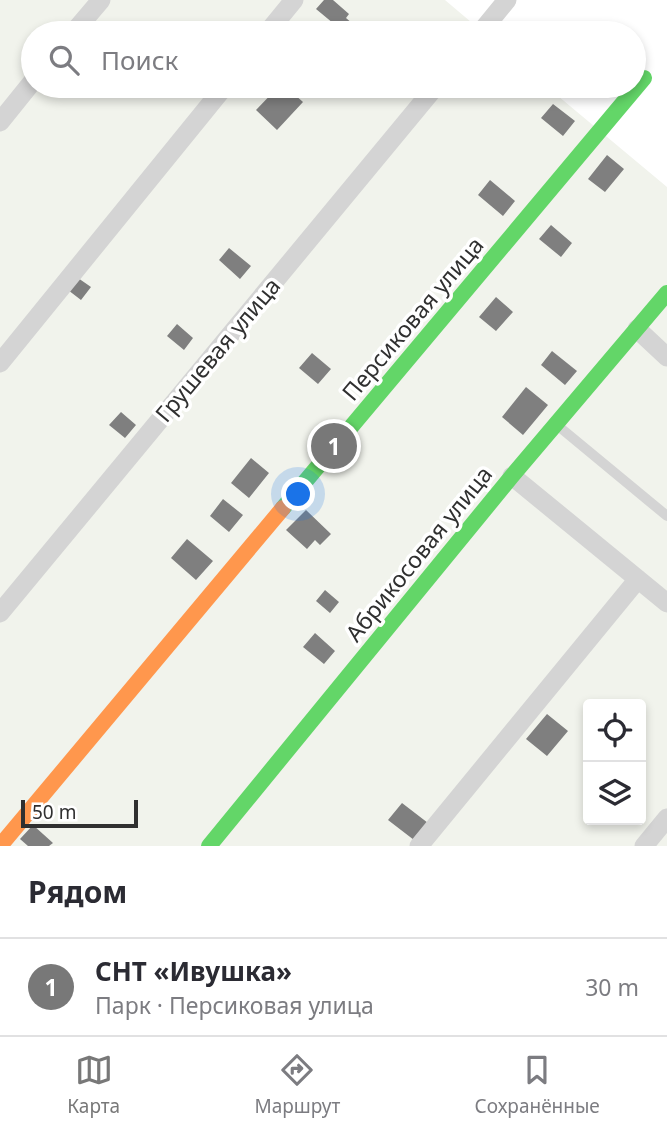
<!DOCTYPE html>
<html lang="ru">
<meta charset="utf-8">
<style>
body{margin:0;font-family:"Noto Sans",sans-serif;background:#f7f7f7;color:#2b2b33}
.controls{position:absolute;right:21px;bottom:21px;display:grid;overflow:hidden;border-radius:7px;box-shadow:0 4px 10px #0003}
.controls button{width:63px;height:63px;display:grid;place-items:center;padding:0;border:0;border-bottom:2px solid #e1e1e2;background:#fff;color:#2b2b33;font:35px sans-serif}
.scale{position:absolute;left:21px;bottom:18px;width:117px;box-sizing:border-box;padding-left:7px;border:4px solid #303030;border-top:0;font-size:19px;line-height:24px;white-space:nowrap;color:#303030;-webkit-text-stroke:5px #fff;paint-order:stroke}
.you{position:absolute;left:299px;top:495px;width:24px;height:24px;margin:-18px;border:5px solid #fff;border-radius:50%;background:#1a73e8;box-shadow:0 0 0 10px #1a73e833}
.badge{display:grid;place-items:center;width:46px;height:46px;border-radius:50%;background:#787878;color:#fff;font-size:23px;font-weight:700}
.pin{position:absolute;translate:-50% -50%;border:4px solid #fff;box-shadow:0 2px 7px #0006}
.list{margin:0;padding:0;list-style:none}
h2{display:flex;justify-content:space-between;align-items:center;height:91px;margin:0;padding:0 28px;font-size:30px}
h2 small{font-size:23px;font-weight:400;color:#7c7c81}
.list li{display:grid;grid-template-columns:46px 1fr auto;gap:21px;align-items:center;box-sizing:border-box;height:98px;padding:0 28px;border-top:2px solid #e1e1e2}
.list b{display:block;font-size:26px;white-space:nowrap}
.list p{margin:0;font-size:23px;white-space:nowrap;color:#7c7c81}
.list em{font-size:23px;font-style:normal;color:#7c7c81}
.icon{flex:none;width:38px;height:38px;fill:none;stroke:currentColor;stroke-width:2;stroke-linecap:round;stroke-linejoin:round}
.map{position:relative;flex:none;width:667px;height:846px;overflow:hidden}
.search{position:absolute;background:#fff;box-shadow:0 4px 10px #0003;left:21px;right:21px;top:21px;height:77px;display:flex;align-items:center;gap:18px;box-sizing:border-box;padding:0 24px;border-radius:38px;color:#7c7c81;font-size:26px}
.sheet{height:189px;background:#fff}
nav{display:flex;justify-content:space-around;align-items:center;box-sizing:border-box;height:98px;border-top:2px solid #e1e1e2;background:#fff;font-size:19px;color:#7c7c81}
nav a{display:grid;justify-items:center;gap:4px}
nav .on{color:#787878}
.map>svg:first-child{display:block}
</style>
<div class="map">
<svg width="667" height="846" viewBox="0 0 667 846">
<rect width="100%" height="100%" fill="#fff"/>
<path fill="#f1f3ec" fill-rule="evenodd" d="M0 0H445L484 33H33V86H546L667 187V846H0ZM588 704H641V820H588Z"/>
<path fill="#7f7f7f" d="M324 0H333L349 14 346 18 353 24 345 33 316 9Z
M279 86H285L303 102 277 130 256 110Z
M553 104 575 121 563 136 541 118Z
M607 155 624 169 605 192 588 179Z
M490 180 515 201 503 216 478 195Z
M551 225 572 243 561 257 539 239Z
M229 248 251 266 240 279 219 260Z
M78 278 91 287 81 300 68 290Z
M496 297 513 312 496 331 479 317Z
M177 324 193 338 184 350 167 336Z
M552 351 577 371 565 385 541 365Z
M312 353 331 369 318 384 299 368Z
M526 387 548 405 523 435 502 417Z
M121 412 136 425 125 438 109 425Z
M251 458 269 473 249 498 231 483Z
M223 499 243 515 229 532 210 516Z
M306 510 331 534 320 545 315 540 307 549 286 530Z
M187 539 213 561 196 580 171 558Z
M325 590 339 602 330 613 316 601Z
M315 633 335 651 324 664 303 647Z
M547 714 568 731 547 756 526 739Z
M402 803 428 823 414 840 388 820Z
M33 825 53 843 49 846H28L20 839Z"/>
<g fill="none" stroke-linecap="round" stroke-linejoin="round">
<path stroke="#d4d4d4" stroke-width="10" d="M557 425 667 516"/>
<path stroke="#d4d4d4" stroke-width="19" d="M73 33 101 0
M267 33 294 0
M480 33 507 0
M0 122 33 81
M637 329 667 357
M0 363 225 86
M512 476 667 603
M0 613 436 86
M419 846 638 579
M644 846 667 818"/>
<path stroke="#63d668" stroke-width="16" d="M283 508 644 78
M209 846 512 476 667 293"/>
<path stroke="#ff974d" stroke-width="16" d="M0 846 283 508"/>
</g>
<g text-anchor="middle" stroke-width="7" stroke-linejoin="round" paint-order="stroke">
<g font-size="23" fill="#303030" stroke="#fff">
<text transform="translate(413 319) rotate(-50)" y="8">Персиковая улица</text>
<text transform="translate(218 350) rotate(-50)" y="8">Грушевая улица</text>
<text transform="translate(419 554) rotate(-51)" y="8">Абрикосовая улица</text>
</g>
</g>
</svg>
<div class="controls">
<button><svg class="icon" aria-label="locate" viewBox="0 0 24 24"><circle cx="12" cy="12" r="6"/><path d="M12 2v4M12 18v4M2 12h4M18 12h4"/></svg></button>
<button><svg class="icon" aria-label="layers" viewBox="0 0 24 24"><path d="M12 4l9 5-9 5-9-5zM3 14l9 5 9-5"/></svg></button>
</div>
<div class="scale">50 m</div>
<div class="you"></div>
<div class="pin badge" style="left:334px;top:446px">1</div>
<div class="search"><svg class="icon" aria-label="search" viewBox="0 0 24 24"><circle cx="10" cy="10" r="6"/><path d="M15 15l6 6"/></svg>Поиск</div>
</div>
<section class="sheet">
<h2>Рядом<small></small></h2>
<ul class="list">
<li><span class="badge">1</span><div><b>СНТ «Ивушка»</b><p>Парк · Персиковая улица</p></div><em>30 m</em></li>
</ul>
</section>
<nav>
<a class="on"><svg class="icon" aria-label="map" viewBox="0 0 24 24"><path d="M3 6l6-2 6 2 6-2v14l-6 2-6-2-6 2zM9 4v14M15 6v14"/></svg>Карта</a>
<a><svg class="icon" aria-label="directions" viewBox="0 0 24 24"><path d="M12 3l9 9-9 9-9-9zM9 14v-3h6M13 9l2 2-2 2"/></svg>Маршрут</a>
<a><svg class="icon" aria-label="saved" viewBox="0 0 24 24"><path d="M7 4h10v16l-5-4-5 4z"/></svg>Сохранённые</a>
</nav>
